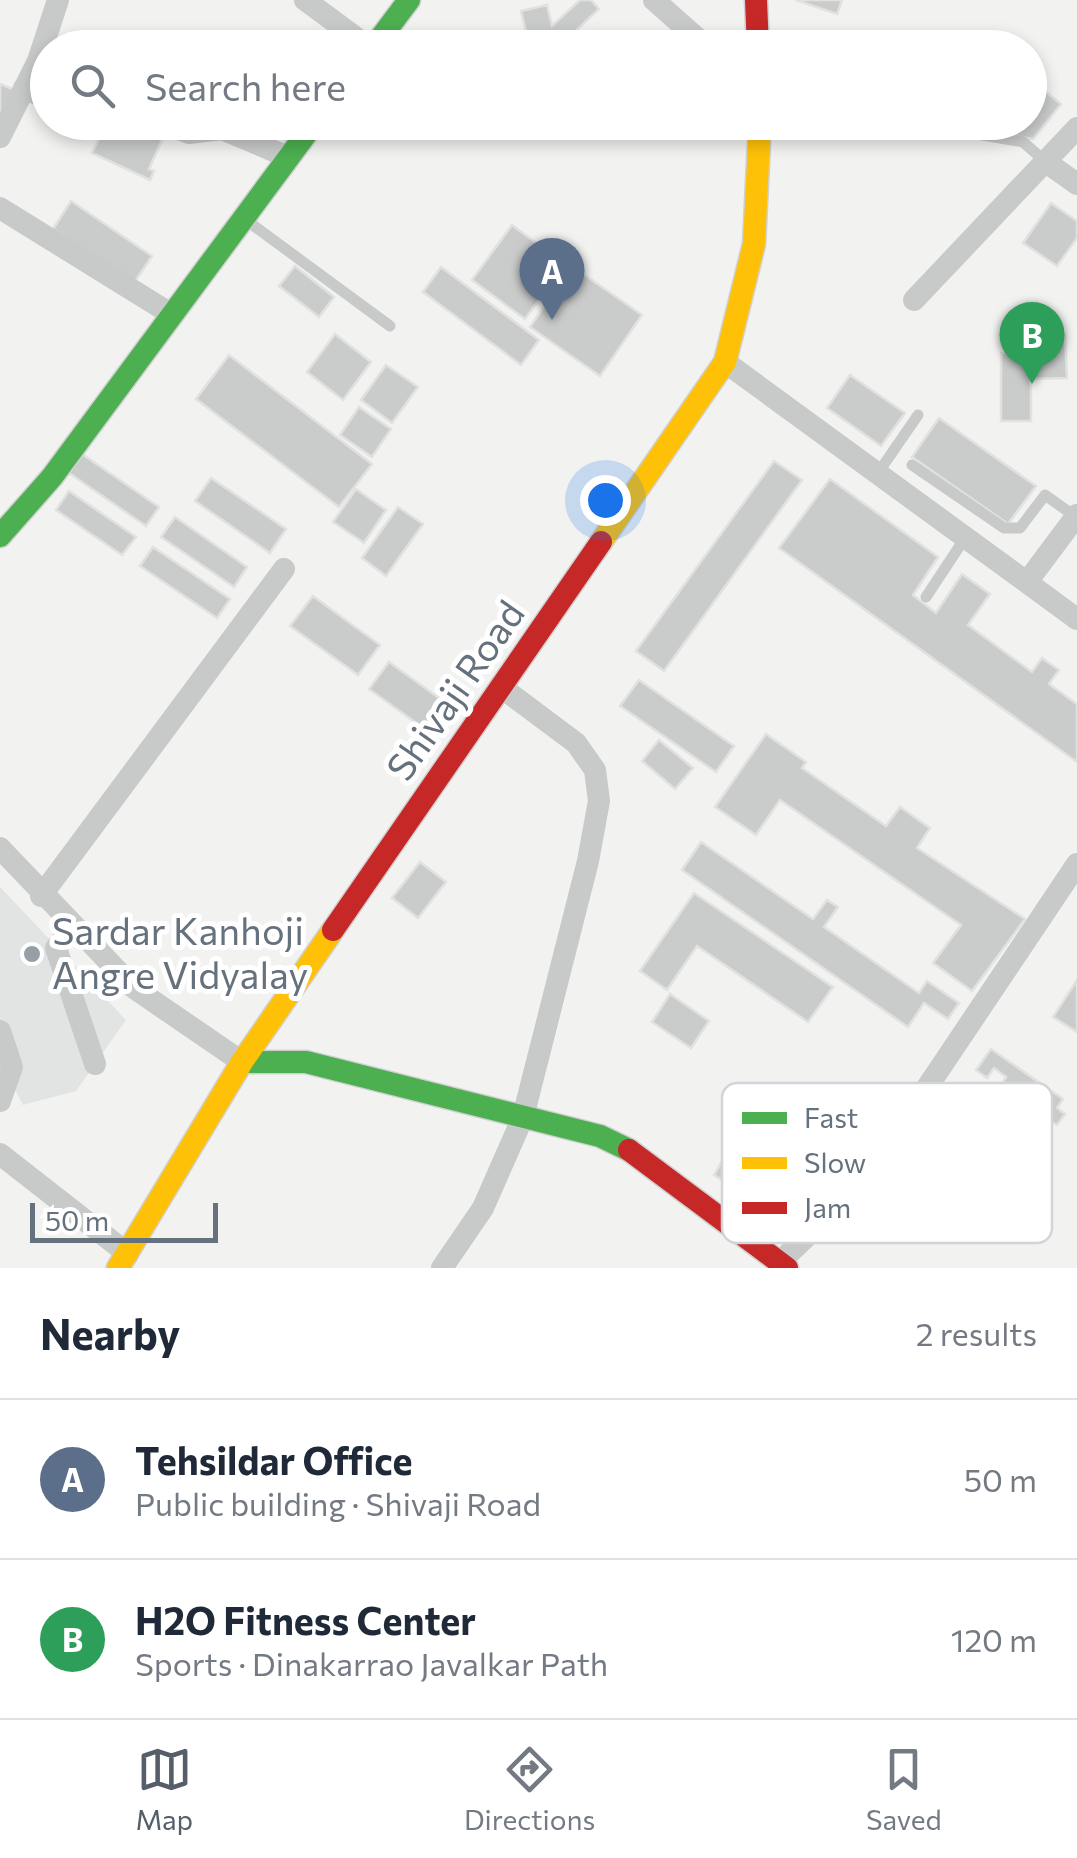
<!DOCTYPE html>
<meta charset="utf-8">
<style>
body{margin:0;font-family:Commissioner,sans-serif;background:#f6f6f7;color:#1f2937}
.scale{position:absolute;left:30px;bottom:25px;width:188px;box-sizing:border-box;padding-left:10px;border:5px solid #65717d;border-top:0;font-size:28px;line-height:35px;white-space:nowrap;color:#65717d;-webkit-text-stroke:8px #fff;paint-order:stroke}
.you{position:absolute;left:605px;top:500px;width:35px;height:35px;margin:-25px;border:8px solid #fff;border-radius:50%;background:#1a73e8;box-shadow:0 0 0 15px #1a73e833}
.badge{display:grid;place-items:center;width:65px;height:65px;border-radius:50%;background:#555e69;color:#fff;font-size:32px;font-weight:700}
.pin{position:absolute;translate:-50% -82px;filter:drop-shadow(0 2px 5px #0008)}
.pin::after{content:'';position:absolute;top:52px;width:35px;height:30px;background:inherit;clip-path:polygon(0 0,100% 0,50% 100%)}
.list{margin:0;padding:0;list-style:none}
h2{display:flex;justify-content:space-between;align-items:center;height:130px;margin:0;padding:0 40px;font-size:42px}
h2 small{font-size:32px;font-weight:400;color:#747a83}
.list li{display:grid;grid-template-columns:65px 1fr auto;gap:30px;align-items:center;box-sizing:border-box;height:160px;padding:0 40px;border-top:2px solid #e0e1e3}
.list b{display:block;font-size:38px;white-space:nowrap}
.list p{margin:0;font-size:32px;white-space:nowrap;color:#747a83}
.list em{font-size:32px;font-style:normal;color:#747a83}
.icon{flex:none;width:55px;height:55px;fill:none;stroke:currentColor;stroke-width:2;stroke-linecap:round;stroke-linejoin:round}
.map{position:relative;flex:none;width:1077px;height:1268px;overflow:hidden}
.search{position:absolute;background:#fff;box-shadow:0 5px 15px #0003;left:30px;right:30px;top:30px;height:110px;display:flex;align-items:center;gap:25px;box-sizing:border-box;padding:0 35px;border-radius:55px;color:#747a83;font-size:38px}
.sheet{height:450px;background:#fff}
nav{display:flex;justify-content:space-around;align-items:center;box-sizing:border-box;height:140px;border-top:2px solid #e0e1e3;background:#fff;font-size:28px;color:#747a83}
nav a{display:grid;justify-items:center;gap:5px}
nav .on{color:#555e69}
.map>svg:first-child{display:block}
</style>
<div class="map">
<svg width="1077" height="1268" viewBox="0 0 1077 1268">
<rect width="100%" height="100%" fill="#f2f2f1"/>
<path fill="#e2e4e3" d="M0 887 126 1020 76 1091 23 1105 0 1061Z"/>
<path fill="#cacccc" stroke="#e1e1e0" stroke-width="2.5" d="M580 0H591L599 9 566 40 569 48H530L521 11 547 5 552 26Z
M796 0H842L837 14Z
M1030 79 1061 104 1033 139 972 129 973 122H1030Z
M0 84 15 90 0 116Z
M107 122H124L162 140 149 169 154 171 150 180 92 153Z
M71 201 152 256 134 283 53 229Z
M1051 203 1077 221V238L1057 266 1023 243Z
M512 225 565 264 525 319 472 280Z
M295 266 334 297 319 317 279 286Z
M572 266 642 315 600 376 530 327Z
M441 267 539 340 521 365 423 292Z
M335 334 371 362 343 400 307 372Z
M1065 334 1067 378 1031 379V421H1001V353H1018L1017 335Z
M229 355 372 464 339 507 196 399Z
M386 365 418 387 392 423 361 400Z
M850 375 905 413 881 446 827 408Z
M359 407 391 429 372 457 340 435Z
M939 418 1036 486 1008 524 912 457Z
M82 454 159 507 146 526 69 473Z
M774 461 802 480 664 671 636 651Z
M211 478 286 529 270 553 195 501Z
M830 479 938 557 913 595 936 613 962 574 990 594 968 625 1032 672 1042 658 1059 670 1049 684 1077 704V762L779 548Z
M356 489 386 510 364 543 333 522Z
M69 491 136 537 122 555 56 510Z
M398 507 423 524 386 576 362 558Z
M175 517 247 567 234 587 161 537Z
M153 547 230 599 217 618 140 566Z
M313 596 380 645 358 675 290 626Z
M389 662 446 703 426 730 369 689Z
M639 680 734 746 716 772 620 706Z
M766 734 806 762 802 768 886 826 900 807 930 828 917 848 1025 919 972 991 933 963 961 925 780 800 756 835 715 807Z
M659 740 693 768 675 789 642 761Z
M701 842 813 919 827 900 838 907 824 927 919 993 927 981 959 1003 948 1019 924 1003 908 1027 682 870Z
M420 862 446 882 418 918 392 898Z
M694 893 833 987 808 1022 697 946 667 990 640 971Z
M1077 980V1032L1053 1017Z
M670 994 709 1021 691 1048 652 1022Z
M991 1049 1063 1099 1057 1108 1065 1114 1057 1125 1032 1112 1042 1100 1028 1091 1021 1101 1000 1087 1006 1077 994 1068 987 1078 976 1070Z
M739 1132 768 1149 747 1174 752 1177 747 1184 773 1199 789 1162 816 1178 790 1221 714 1175Z"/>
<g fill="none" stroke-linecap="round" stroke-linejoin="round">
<g stroke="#d0d0d1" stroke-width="25">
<path id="fast" d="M373 48 409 0
M0 536 52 477 315 122
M242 1062H306L600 1136 629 1150"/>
</g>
<g stroke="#d0d0d1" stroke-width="25">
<path id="slow" d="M601 542 725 362 754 244 760 122
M118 1268 242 1062 333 930"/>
</g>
<g stroke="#d0d0d1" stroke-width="25">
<path id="jam" d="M756 0 758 48
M333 930 601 542
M629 1150 787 1268"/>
</g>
<path stroke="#c8c9c9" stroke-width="11" d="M977 134 1023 142 1046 162
M246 220 390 326
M912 465 1004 528H1020L1045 495 1076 517
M878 473 918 415
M926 597 965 538"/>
<path stroke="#c8c9c9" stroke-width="22" d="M305 0 370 48
M654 0 708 48
M24 88 48 99
M161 122 189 133 222 129 288 157
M0 137 38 61 58 0
M1046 162 1077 184
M0 208 171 314
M914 300 1077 128
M725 362 1077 619
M1027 582 1077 515
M0 848 134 988 242 1062
M41 896 284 569
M73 927 56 948 95 1064
M0 1031 12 1067 0 1101
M0 1154 128 1254
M780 1262 865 1180 1077 864
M442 1268 483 1208 523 1117 588 861 599 801 595 770 576 743 501 687"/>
<use href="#fast" stroke="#4caf50" stroke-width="22"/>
<use href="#slow" stroke="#ffc107" stroke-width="22"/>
<use href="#jam" stroke="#c62828" stroke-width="22"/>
</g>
<circle fill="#969ea6" stroke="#fff" stroke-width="4" cx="32" cy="954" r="10"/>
<g text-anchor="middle" stroke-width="10" stroke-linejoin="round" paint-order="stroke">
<g font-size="38" fill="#65717d" stroke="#fff">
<text transform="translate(456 691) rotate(-55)" y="13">Shivaji Road</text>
</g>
<g font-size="38" fill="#65717d" stroke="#fff" text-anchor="start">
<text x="52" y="945">Sardar Kanhoji<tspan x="52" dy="44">Angre Vidyalay</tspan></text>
</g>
</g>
<rect x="722" y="1083" width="330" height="160" rx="15" fill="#fff" stroke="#d1d4d8" stroke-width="2.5"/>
<rect x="742" y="1112" width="45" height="12" fill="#4caf50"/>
<rect x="742" y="1157" width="45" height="12" fill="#ffc107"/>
<rect x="742" y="1202" width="45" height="12" fill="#c62828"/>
<g font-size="28" fill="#65717d">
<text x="804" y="1128">Fast</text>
<text x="804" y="1173">Slow</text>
<text x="804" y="1218">Jam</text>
</g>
</svg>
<div class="scale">50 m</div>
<div class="you"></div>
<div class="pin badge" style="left:552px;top:320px;background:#5c6f8a">A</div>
<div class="pin badge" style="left:1032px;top:384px;background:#2e9e5b">B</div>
<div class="search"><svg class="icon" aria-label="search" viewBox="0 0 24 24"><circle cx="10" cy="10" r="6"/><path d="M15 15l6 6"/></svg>Search here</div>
</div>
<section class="sheet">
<h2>Nearby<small>2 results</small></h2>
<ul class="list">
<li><span class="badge" style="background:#5c6f8a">A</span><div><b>Tehsildar Office</b><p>Public building · Shivaji Road</p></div><em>50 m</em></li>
<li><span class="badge" style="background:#2e9e5b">B</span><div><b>H2O Fitness Center</b><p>Sports · Dinakarrao Javalkar Path</p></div><em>120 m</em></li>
</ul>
</section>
<nav>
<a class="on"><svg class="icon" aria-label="map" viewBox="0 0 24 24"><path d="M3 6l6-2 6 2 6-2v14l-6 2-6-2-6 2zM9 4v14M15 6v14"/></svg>Map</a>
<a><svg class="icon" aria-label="directions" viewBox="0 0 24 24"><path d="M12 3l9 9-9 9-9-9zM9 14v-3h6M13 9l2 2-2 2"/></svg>Directions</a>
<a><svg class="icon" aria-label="saved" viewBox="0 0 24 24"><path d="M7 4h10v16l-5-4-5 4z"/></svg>Saved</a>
</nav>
